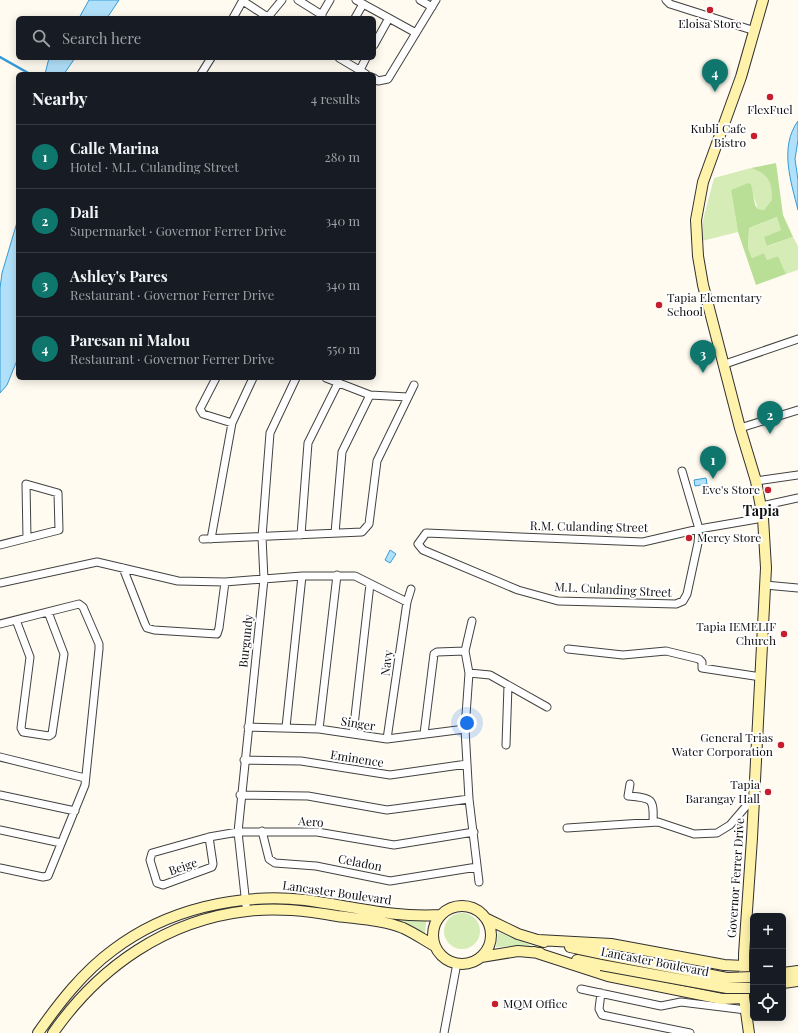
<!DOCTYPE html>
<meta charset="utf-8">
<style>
body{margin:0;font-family:"Playfair Display",serif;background:#242831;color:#f1f3f6}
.controls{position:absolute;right:12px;bottom:12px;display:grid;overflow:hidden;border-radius:6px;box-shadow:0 2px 10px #0003}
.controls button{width:36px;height:36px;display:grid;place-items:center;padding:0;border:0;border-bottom:1px solid #363941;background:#171b24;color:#f1f3f6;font:20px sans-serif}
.you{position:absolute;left:467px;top:723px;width:14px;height:14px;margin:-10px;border:3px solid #fff;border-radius:50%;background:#1a73e8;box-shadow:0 0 0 6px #1a73e833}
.badge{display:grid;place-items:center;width:26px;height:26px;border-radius:50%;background:#0f766e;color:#fff;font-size:13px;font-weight:700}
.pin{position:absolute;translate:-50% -33px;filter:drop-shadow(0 1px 2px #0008)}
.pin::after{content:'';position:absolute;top:21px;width:14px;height:12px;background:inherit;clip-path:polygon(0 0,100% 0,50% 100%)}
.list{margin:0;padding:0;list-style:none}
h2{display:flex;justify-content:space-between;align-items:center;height:52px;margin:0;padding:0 16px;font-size:17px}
h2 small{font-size:13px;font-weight:400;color:#9ea1a6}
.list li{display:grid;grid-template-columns:26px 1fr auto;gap:12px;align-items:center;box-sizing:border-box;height:64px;padding:0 16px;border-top:1px solid #363941}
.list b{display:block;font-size:15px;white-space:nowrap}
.list p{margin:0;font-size:13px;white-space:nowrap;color:#9ea1a6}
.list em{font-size:13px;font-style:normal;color:#9ea1a6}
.icon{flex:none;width:22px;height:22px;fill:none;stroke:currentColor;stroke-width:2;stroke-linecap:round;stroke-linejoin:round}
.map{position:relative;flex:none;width:798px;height:1033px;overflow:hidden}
.search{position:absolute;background:#171b24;box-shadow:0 2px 10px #0003;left:16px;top:16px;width:360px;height:44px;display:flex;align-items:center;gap:10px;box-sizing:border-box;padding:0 14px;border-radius:6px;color:#9ea1a6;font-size:15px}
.panel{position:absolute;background:#171b24;box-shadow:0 2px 10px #0003;left:16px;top:72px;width:360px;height:308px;border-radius:6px}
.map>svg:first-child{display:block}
</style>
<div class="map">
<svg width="798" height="1033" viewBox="0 0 798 1033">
<rect width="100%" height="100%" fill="#fffbf0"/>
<path fill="#d5ecb7" d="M751 168C755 170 761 170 764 173 770 177 774 193 772 200 771 204 767 207 764 210L758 209 749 183 731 190 738 232 702 241 703 220 714 178Z
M778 217 781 230 764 237 768 246 793 237 798 246V270L786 274 778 256 767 260 764 253 752 258 748 248 749 228Z
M444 931a18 18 0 1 1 36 0a18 18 0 1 1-36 0Z
M428 918 426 922 425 935 389 919 404 920Z
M498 932 533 946 496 947Z"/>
<path fill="#b9de95" d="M776 163 783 215 793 237 767 246 764 237 781 230 777 217 749 228 748 248 752 258 764 253 767 260 778 256 786 274 756 285 738 232 731 190 748 183 751 184 755 205 758 209 764 210 772 200C772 182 769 174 751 168Z"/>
<path fill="#b1e1fa" stroke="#349bd5" d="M89 0H119L107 18H79Z
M49 58H75L64 74H45Z
M798 121V140L795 159 798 180V210C791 182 779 147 798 121Z
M18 219V358L7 385 0 393V288L2 273Z
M706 478 707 484 695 486 694 480Z
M390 550 396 554 390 563 385 560Z"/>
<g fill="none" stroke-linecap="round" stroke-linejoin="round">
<path stroke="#349bd5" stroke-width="2.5" d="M0 57 30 74"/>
<g stroke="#424242" stroke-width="9">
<path id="minor" d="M298 0 322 15
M356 0 416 33
M420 0 432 7
M666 0 670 4 755 31
M243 1 269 18
M268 17 282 0
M320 17 330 0
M233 18 243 0
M355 18 363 4
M374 45 389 18
M339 58 366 74
M360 70 366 58
M201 74 211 58
M374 78 378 81 388 79 436 0
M725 364 798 339
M216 378 200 409 203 414 232 423
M326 378 370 395 408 397
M740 428 798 410
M682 471 699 529 698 543 687 594 683 601 676 604 558 601 518 590 423 550 418 544 426 533 643 542 699 529 763 518
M756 481 798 475
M761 506 798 498
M335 533 342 452 370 395
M301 535 308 443 338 383
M203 539 362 532 369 524 377 461 414 385
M211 539 232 423 253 378
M0 545 59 530 58 493 26 484 27 538
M123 568 145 624 147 628 154 630 217 634 219 628 225 582
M0 583 97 562 178 581 225 582 302 576H355L407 602
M765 585 798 588
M16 620 30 657 21 728 23 732 49 736 52 734 64 654 48 612
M472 621 465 651 469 673 465 729 469 799 479 882
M0 624 79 604 83 607 99 644V649L85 785 48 876 43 877 0 868
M568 649 623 655 666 651 699 659 702 662V668L761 677
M469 673 490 675 547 707
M248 727 319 729 387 739 465 729
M286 727 302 576
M319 729 337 575
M353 734 370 584
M424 734 434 654 437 652 465 651
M387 739 407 602 411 589
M506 745 508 685
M0 757 85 778
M244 760 301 761 390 775 467 764
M630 784 628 796C652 798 654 798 653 822
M0 795 75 811
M240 795 308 796 387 810 469 799
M567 828 658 822 694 834 717 833 730 825 754 797
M0 830 61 843
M262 831 269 859 275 863 316 866 390 881 477 867
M209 837 213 864 212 867 163 885 157 883 150 860 152 853 209 837 238 832H317L394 845 474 832
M246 905 238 832 264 579 262 537 270 433 296 378
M581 989 661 1006 681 1002 746 1010
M601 993 599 1009 602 1015 690 1033
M444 1033 457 963"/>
</g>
<g stroke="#313131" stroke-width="12">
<path id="secondary" d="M433 935a29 29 0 1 1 58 0a29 29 0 1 1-58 0Z
M487 919 518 934 544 942
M538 940 611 944 724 965 744 966
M570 947 603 954
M534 952 608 976 722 999 744 998
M481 957 518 951 540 953
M577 960 601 965
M783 973 798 971
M783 983 798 981
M38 1033C59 1003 83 972 113 950 167 909 238 893 305 900 350 906 394 918 440 915
M53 1033C99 967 166 920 247 911 277 907 307 911 337 916 359 919 383 920 403 928 414 933 424 940 435 946
M749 1033 744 998V954L752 838 766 568 763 518 756 481 740 428 703 285 698 256 696 220 703 182 741 77 763 0"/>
</g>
<use href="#minor" stroke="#fff" stroke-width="7"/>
<use href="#secondary" stroke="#fff2ab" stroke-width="10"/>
<g stroke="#313131" stroke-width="12" stroke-linecap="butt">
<path id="secondary-bridge" d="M603 954 727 978 753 977
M601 965 727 988H753"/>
</g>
<use href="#secondary-bridge" stroke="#fff2ab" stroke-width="10"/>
</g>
<g fill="#c71e2d" stroke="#fff" stroke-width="1.5">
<circle cx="710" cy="10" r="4"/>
<circle cx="770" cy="97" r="4"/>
<circle cx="754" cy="136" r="4"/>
<circle cx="659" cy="305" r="4"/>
<circle cx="768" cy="490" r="4"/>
<circle cx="689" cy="538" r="4"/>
<circle cx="784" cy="634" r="4"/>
<circle cx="781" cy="745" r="4"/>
<circle cx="768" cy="792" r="4"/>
<circle cx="495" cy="1004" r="4"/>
</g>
<g text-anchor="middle" stroke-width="4" stroke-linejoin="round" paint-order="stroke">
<g font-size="12" fill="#0f0f0f" stroke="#fff" text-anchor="end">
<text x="710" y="28" text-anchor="middle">Eloisa Store</text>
<text x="770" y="114" text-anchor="middle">FlexFuel</text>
<text x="746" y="133">Kubli Cafe<tspan x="746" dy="14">Bistro</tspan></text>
<text x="667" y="302" text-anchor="start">Tapia Elementary<tspan x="667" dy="14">School</tspan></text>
<text x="760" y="494">Eve's Store</text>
<text x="697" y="542" text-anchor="start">Mercy Store</text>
<text x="776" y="631">Tapia IEMELIF<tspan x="776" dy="14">Church</tspan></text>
<text x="773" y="742">General Trias<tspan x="773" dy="14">Water Corporation</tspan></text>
<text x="760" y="789">Tapia<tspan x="760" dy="14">Barangay Hall</tspan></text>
<text x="503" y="1008" text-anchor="start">MQM Office</text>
</g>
<g font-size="12" fill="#0f0f0f" stroke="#fff">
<text transform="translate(589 527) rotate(1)" y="4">R.M. Culanding Street</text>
<text transform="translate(613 590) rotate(3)" y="4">M.L. Culanding Street</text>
<text transform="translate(246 641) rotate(-84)" y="4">Burgundy</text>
<text transform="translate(387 663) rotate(-82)" y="4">Navy</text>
<text transform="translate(358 724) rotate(9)" y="4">Singer</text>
<text transform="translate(357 759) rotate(9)" y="4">Eminence</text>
<text transform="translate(311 822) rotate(4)" y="4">Aero</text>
<text transform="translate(360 863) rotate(11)" y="4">Celadon</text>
<text transform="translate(183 867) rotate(-19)" y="4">Beige</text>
<text transform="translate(736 878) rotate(-86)" y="4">Governor Ferrer Drive</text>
<text transform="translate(337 893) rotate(8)" y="4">Lancaster Boulevard</text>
<text transform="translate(655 962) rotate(11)" y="4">Lancaster Boulevard</text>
</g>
<g font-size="14" font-weight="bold" fill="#0f0f0f" stroke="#fff">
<text x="761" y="516">Tapia</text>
</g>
</g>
</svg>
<div class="controls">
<button>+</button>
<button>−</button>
<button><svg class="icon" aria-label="locate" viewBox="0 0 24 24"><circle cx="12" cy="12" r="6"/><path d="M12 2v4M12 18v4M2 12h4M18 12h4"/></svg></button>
</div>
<div class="you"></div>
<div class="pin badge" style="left:713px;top:479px">1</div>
<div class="pin badge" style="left:770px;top:434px">2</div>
<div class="pin badge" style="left:703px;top:373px">3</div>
<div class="pin badge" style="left:715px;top:92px">4</div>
<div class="search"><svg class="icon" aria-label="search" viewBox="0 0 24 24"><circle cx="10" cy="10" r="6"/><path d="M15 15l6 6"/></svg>Search here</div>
<section class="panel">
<h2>Nearby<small>4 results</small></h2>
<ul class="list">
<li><span class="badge">1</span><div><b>Calle Marina</b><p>Hotel · M.L. Culanding Street</p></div><em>280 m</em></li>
<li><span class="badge">2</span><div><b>Dali</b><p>Supermarket · Governor Ferrer Drive</p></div><em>340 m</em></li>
<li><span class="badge">3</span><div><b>Ashley's Pares</b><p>Restaurant · Governor Ferrer Drive</p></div><em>340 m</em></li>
<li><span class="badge">4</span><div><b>Paresan ni Malou</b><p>Restaurant · Governor Ferrer Drive</p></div><em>550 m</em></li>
</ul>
</section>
</div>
